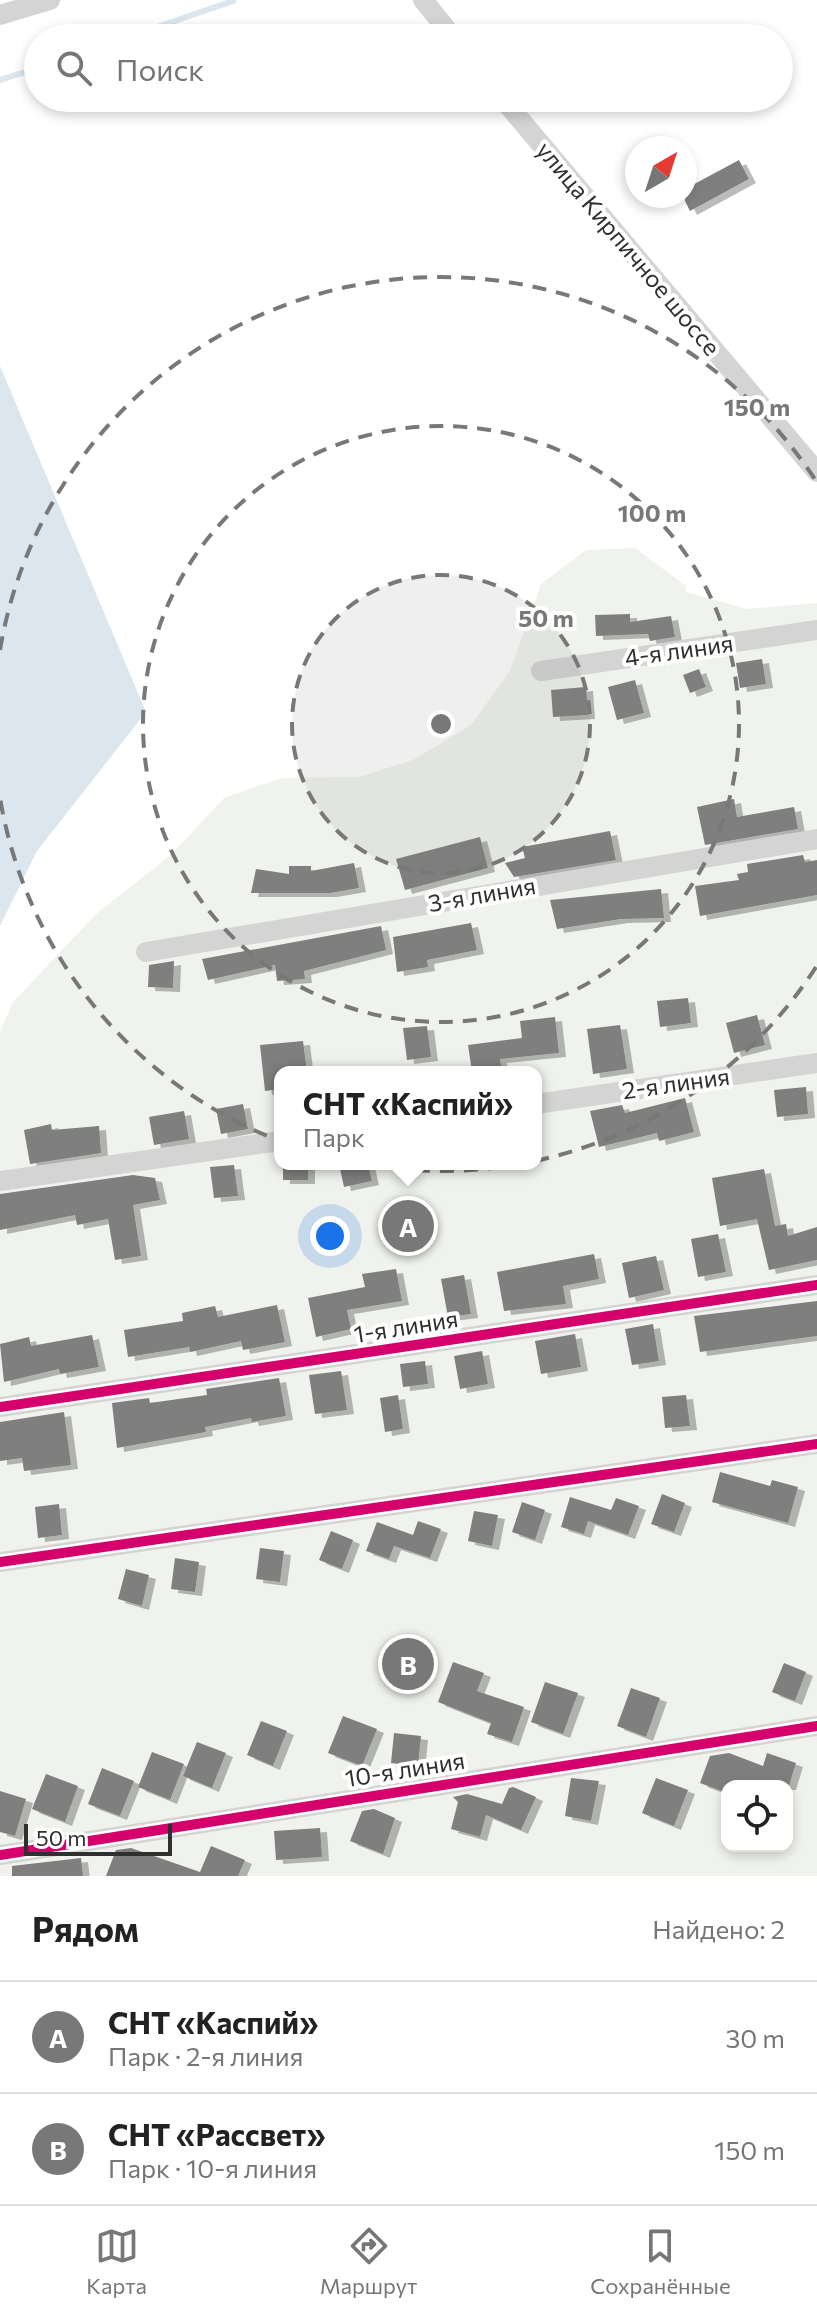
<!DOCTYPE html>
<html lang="ru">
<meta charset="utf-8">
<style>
body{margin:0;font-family:Commissioner,sans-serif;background:#f6f6f6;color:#222}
.controls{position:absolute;right:24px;bottom:24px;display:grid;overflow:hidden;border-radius:16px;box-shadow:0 4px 12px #0003}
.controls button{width:72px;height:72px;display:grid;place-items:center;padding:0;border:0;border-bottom:2px solid #e0e0e0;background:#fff;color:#222;font:40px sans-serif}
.compass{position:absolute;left:625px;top:136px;width:72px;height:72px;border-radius:50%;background:#fff;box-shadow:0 4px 12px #0003;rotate:39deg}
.scale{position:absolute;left:24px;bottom:20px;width:148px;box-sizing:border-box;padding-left:8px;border:4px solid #2f2f2f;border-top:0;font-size:22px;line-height:28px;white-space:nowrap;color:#2f2f2f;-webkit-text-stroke:6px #fff;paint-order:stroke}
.you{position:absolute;left:330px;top:1236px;width:28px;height:28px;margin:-20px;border:6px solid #fff;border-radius:50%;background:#1a73e8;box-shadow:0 0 0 12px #1a73e833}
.badge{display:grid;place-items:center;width:52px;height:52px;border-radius:50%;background:#787878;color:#fff;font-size:26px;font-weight:700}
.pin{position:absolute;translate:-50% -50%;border:4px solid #fff;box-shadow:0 2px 8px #0006}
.popup{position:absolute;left:274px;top:1066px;width:268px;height:104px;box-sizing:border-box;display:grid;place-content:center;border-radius:16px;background:#fff;filter:drop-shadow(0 2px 6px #0005);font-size:26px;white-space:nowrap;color:#767676}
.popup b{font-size:30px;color:#222}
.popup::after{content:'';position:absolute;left:50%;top:100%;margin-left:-16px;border:16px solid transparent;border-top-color:#fff}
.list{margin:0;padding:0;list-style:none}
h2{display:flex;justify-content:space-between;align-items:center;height:104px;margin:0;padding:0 32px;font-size:34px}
h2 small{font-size:26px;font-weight:400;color:#767676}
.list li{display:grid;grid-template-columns:52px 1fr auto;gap:24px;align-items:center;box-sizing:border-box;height:112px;padding:0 32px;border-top:2px solid #e0e0e0}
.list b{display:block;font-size:30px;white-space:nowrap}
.list p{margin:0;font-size:26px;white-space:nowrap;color:#767676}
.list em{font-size:26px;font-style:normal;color:#767676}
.icon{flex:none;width:44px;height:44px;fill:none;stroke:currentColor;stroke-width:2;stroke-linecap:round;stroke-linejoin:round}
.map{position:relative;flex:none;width:817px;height:1876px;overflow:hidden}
.search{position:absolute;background:#fff;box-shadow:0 4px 12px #0003;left:24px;right:24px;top:24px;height:88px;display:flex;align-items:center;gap:20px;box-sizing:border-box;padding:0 28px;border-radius:44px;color:#767676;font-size:30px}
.sheet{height:328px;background:#fff}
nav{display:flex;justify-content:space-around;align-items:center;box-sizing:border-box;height:112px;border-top:2px solid #e0e0e0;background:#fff;font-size:22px;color:#767676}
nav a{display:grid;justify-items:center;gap:4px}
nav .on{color:#787878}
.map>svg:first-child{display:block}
</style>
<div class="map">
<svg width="817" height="1876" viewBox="0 0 817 1876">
<defs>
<filter id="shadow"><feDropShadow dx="7" dy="4" stdDeviation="0" flood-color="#0004"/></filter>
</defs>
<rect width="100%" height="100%" fill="#fff"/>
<path fill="#f0f3ed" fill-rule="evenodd" d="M635 548 686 586V592L747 609 817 603V1876H0V1032L13 1002 97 913 171 855 224 798 281 778 359 777 413 760 471 725 510 671 541 584 586 550ZM280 1072H536V1164H280ZM727 1786H787V1846H727Z"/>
<path fill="#dce6ef" d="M0 366 146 712 37 851 0 926Z"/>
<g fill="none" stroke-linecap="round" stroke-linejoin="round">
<path stroke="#dce6ef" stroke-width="6" d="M125 38 233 1
M0 80 38 68"/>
</g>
<path fill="#7f7f7f" filter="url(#shadow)" d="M739 160 749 179 690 211 685 201V189Z
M630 614V622L671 616 675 637 650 641 648 634 596 636 595 615Z
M762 659 766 684 740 688 736 663Z
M699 669 706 687 690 693 683 675Z
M635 680 644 713 617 720 608 687Z
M586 687 588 715 553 717 551 690Z
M734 799 737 817 794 807 798 829 705 845 697 807Z
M610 831 616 860 514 877 505 863 525 858 522 847Z
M480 837 488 868 405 890 396 859Z
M803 855 805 862 817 860V895L700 916 695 886 739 880 737 874 748 872 747 864Z
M354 863 359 888 330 893H251L256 869 289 874V866H311V871Z
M661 889 664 918 621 919 557 929 550 900Z
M471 923 477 950 427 960 428 967 397 972 393 937Z
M381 926 386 950 304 971 305 979 277 981 275 965 208 980 202 959Z
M174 961 173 988 148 987 149 965Z
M688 998 691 1023 660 1027 657 1001Z
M757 1015 765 1045 734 1053 726 1023Z
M555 1017 559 1053 500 1059 502 1072H472L468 1045 522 1038 520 1021Z
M620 1025 627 1069 593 1074 587 1029Z
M427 1026 431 1057 407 1060 403 1028Z
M303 1041 307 1072H280V1089L265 1091 260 1045Z
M806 1087 808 1114 777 1117 774 1090Z
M685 1098 694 1132 659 1141 657 1133 599 1147 590 1111 622 1105 625 1113Z
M243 1104 248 1129 221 1134 216 1109Z
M184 1111 189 1139 154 1145 149 1117Z
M51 1124 52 1130 99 1126 101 1153 30 1164 24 1130Z
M283 1164H308V1180H283Z
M339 1164H368L372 1181 344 1187Z
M234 1165 238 1196 214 1198 210 1167Z
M764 1169 775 1226 786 1224 788 1236 817 1227V1260L769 1270 757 1219 720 1226 712 1178Z
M133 1175 155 1178 160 1200 133 1205 141 1256 115 1260 108 1219 77 1225 75 1215 0 1230V1194Z
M718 1234 726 1272 698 1277 691 1239Z
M594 1254 599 1279 563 1286 566 1304 504 1311 497 1272Z
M656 1256 664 1290 629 1298 622 1263Z
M396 1269 402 1301 347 1310 351 1329 316 1337 308 1298 365 1287 362 1274Z
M464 1275 471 1314 448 1317 441 1279Z
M817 1301V1336L700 1352 694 1316Z
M277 1305 285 1342 243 1350 241 1341 190 1352 189 1347 128 1357 124 1330 183 1321 182 1313 215 1306 218 1317Z
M653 1324 659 1361 632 1365 625 1329Z
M575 1334 581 1367 541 1374 535 1341Z
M92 1335 99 1367 60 1374 59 1369 4 1382 0 1344 29 1337 31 1346Z
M482 1351 488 1384 460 1389 454 1356Z
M425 1361 428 1384 403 1387 400 1364Z
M341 1371 347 1410 315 1414 309 1375Z
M279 1378 286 1416 252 1422 251 1418 205 1427 206 1432 117 1448 112 1403 149 1398 150 1403 207 1395 206 1389Z
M398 1395 403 1429 385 1432 380 1398Z
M686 1395 690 1426 665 1428 662 1397Z
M64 1412 71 1465 24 1471 22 1458 0 1461V1422Z
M720 1472 770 1486 772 1480 798 1487 788 1523 712 1502Z
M662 1494 685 1503 674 1532 651 1524Z
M570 1497 611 1510 616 1498 639 1506 628 1535 588 1521 584 1534 561 1527Z
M522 1502 545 1510 535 1540 512 1532Z
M59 1504 62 1535 38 1538 35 1507Z
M474 1511 498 1515 492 1546 468 1541Z
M418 1521 441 1529 430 1558 394 1546 389 1559 366 1551 377 1522 413 1535Z
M331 1531 353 1540 342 1569 319 1560Z
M260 1548 284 1551 280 1582 256 1579Z
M175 1558 199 1562 195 1592 171 1589Z
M126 1569 149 1575 142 1606 118 1599Z
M453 1662 484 1673 477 1691 524 1707 512 1742 487 1734 491 1723 438 1702Z
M784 1663 806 1672 795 1701 772 1692Z
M545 1682 578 1693 563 1734 531 1722Z
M631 1688 660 1698 646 1737 617 1726Z
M343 1716 377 1729 362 1766 328 1753Z
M261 1721 287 1731 273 1766 247 1755Z
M394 1733 421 1736 418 1766 391 1763Z
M197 1742 226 1753 212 1788 183 1776Z
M152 1752 184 1764 170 1800 138 1787Z
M729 1753 763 1766 767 1753 796 1763 789 1786H727V1793L700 1783 710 1756Z
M102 1768 134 1781 120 1816 88 1804Z
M46 1774 78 1786 65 1822 32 1809Z
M571 1778 599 1781 591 1821 565 1816Z
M656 1778 688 1790 674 1826 642 1813Z
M513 1787 536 1797 521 1830 486 1815 480 1837 451 1829 458 1802 453 1797 467 1794 502 1804 509 1788Z
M0 1791 26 1799 15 1836 0 1832Z
M374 1809 395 1818 383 1854 350 1841 362 1811Z
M320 1828 322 1857 276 1860 274 1831Z
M211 1846 245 1860 238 1876H106L116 1850 131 1848 200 1872Z
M81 1858 83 1876H12V1866Z"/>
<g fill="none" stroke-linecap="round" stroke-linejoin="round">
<path stroke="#d4d4d4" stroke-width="20" d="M423 0 454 38
M0 15 50 0
M502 98 817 472
M541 671 817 630
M146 952 817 839
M536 1104 817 1063
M0 1181 280 1141
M0 1407 817 1285
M0 1562 817 1444
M0 1855 817 1726"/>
<g stroke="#fff" stroke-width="15">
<path id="cycleway" d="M0 1407 817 1285
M0 1562 817 1444
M0 1855 817 1726"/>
</g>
<use href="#cycleway" stroke="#d6006c" stroke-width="10"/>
</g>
<circle cx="441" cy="724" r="149" fill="#787878" fill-opacity=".12"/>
<g fill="none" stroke="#787878" stroke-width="4" stroke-dasharray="14 10">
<circle cx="441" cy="724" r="149"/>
<circle cx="441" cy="724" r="298"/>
<path d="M816 967A447 447 0 0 1 0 798M0 650A447 447 0 0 1 816 481"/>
</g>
<g text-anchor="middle" stroke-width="8" stroke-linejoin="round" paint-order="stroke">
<g font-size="24" fill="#2f2f2f" stroke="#fff">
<text transform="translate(628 249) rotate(50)" y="8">улица Кирпичное шоссе</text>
<text transform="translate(679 651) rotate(-8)" y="8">4-я линия</text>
<text transform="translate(482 895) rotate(-10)" y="8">3-я линия</text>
<text transform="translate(676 1084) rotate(-8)" y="8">2-я линия</text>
<text transform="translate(406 1327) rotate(-9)" y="8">1-я линия</text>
<text transform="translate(405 1770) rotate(-9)" y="8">10-я линия</text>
</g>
</g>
<circle cx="441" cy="724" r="12" fill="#787878" stroke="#fff" stroke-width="4"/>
<g font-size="24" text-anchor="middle" font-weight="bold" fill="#787878" stroke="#fff" stroke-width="8" stroke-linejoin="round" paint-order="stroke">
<text x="757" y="416">150 m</text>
<text x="652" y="522">100 m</text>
<text x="546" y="627">50 m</text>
</g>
</svg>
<div class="controls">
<button><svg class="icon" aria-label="locate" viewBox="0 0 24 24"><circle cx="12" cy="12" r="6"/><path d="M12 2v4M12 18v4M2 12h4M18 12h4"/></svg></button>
</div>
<svg class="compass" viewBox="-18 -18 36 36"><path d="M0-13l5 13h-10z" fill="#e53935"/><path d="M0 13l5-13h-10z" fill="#767676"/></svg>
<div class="scale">50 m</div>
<div class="you"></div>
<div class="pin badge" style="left:408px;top:1226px">A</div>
<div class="popup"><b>СНТ «Каспий»</b>Парк</div>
<div class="pin badge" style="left:408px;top:1664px">B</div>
<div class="search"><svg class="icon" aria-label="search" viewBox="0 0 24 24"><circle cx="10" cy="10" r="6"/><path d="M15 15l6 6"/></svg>Поиск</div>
</div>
<section class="sheet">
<h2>Рядом<small>Найдено: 2</small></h2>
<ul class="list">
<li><span class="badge">A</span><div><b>СНТ «Каспий»</b><p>Парк · 2-я линия</p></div><em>30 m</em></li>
<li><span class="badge">B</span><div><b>СНТ «Рассвет»</b><p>Парк · 10-я линия</p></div><em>150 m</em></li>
</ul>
</section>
<nav>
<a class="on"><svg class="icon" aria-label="map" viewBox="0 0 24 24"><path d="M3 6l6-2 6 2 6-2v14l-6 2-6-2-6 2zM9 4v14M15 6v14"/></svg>Карта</a>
<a><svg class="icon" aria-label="directions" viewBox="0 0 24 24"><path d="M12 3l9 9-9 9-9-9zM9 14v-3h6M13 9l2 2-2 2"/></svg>Маршрут</a>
<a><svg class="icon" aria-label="saved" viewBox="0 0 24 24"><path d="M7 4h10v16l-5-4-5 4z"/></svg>Сохранённые</a>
</nav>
